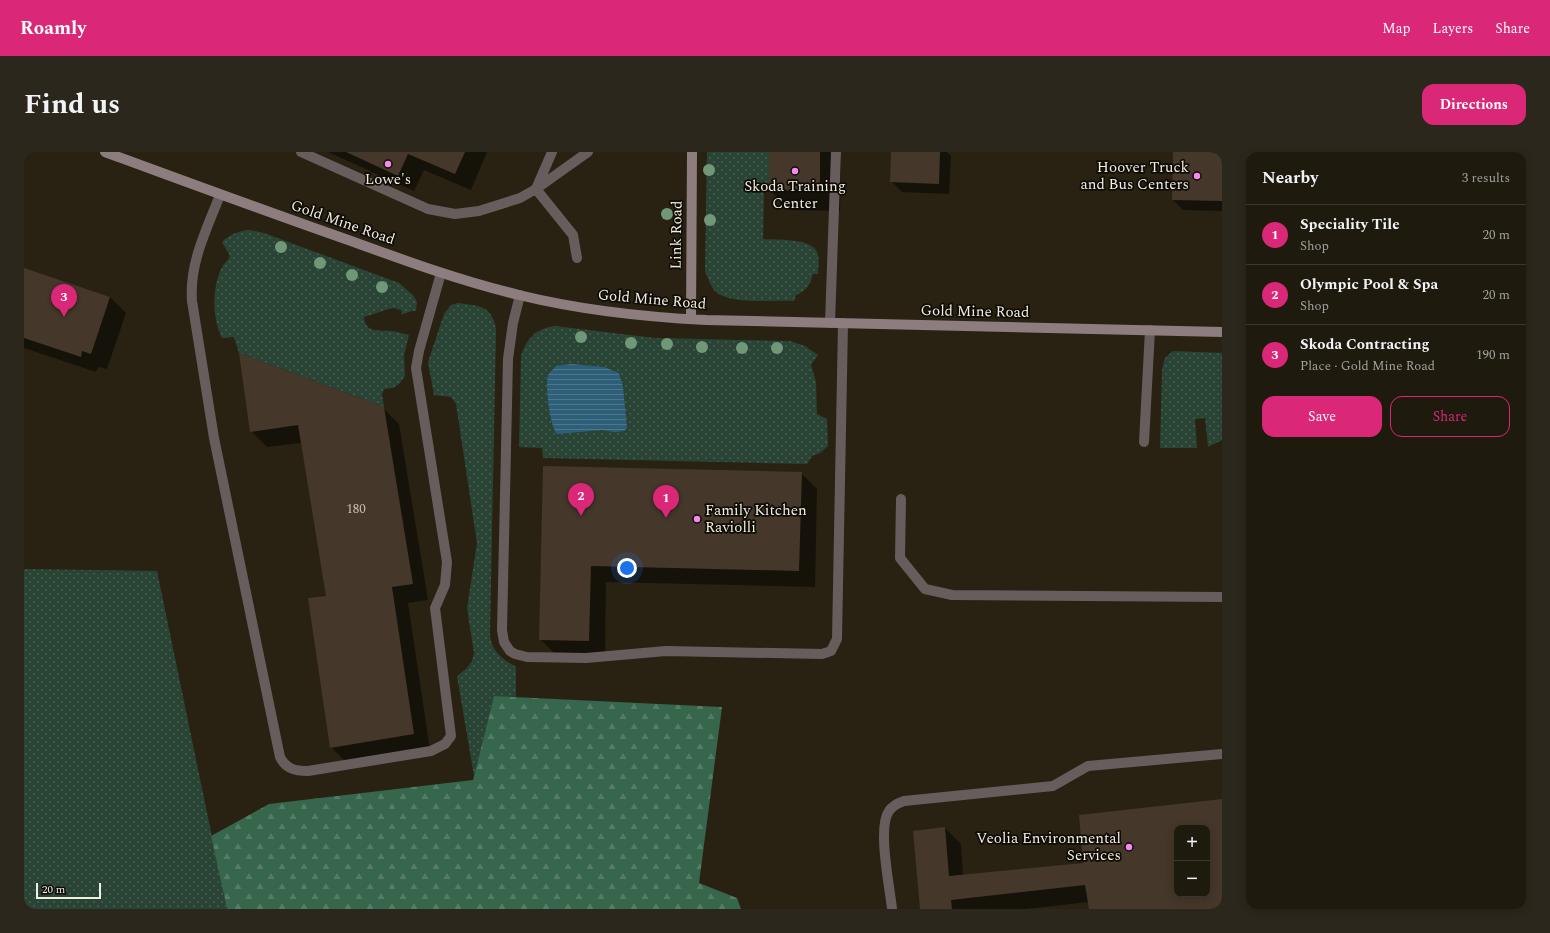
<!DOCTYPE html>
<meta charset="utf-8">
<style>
body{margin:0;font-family:Spectral,serif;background:#2c271c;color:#f1f3f6}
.controls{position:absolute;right:12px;bottom:12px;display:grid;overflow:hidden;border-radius:8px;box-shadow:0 2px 10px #0003}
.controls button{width:36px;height:36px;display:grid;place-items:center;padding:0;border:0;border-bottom:1px solid #3c382e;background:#1f1a0e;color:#f1f3f6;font:20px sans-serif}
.scale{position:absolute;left:12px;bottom:10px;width:65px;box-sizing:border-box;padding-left:4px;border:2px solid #f2ede3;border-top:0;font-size:11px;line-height:14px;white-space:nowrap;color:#f2ede3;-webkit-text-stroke:3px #0f0c06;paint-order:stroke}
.you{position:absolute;left:603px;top:416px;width:14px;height:14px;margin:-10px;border:3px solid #fff;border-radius:50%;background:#1a73e8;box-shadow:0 0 0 6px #1a73e833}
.badge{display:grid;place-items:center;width:26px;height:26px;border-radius:50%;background:#db2777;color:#fff;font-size:13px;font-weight:700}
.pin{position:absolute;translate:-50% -33px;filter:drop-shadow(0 1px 2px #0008)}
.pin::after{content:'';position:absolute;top:21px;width:14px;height:12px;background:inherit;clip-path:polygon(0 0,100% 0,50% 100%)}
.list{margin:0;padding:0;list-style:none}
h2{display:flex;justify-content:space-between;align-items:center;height:52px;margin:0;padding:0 16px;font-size:17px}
h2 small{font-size:13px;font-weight:400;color:#a1a19e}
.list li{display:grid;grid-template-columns:26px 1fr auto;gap:12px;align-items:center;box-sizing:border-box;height:60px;padding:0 16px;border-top:1px solid #3c382e}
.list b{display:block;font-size:15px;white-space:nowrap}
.list p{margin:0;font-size:13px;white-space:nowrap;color:#a1a19e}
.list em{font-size:13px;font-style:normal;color:#a1a19e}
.actions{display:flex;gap:8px;padding:12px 16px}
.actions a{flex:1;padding:9px 0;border:1px solid #db2777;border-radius:12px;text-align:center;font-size:14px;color:#db2777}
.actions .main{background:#db2777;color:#fff}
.map{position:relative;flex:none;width:1198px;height:757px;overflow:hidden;border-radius:12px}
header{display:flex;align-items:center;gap:24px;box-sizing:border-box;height:56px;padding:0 20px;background:#db2777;color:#fff}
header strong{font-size:19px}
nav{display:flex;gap:22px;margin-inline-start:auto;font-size:14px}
.intro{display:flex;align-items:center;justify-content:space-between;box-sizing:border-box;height:96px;padding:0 24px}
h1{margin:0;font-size:28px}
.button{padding:10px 18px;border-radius:12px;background:#db2777;color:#fff;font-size:14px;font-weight:700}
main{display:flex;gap:24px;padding:0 24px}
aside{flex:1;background:#1f1a0e;border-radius:12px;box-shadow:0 2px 10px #0003}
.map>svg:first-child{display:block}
</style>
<header>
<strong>Roamly</strong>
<nav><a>Map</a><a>Layers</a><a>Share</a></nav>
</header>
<div class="intro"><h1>Find us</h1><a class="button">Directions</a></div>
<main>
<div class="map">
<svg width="1198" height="757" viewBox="0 0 1198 757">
<defs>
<pattern id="grass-dots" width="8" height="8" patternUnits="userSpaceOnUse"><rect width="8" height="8" fill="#294435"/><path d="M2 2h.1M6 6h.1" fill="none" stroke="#485f52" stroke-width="1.8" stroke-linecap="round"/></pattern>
<pattern id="forest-firs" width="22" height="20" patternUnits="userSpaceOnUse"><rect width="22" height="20" fill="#36664c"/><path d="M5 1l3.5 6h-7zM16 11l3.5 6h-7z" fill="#547c66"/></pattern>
<pattern id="water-rules" width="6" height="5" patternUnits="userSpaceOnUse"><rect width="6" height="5" fill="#2e5f79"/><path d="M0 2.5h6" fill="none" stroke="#4d768c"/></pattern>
</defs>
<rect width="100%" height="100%" fill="#292212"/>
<path fill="url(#grass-dots)" d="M683 0H745V38L740 37 739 87C753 88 787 86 793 100 796 106 794 115 794 122H789C786 133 782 139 772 143L770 149C750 148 705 153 691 139 686 133 684 126 681 119Z
M226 78 240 81 375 131 389 143 393 150 392 159C386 158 383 162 378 162L377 158 370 156 365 157 340 165C341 181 355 178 366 179 372 179 379 182 385 183L380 203 381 224 375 232 369 236 360 237 358 242 360 255 215 201 210 185 198 186C188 166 188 137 197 117 199 112 204 109 206 104L198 90C206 82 214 79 226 78Z
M434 151C455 154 468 153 472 177L466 482C467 499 478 507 492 515V545L470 544 450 624 433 524 443 516 448 509 450 501 443 456 453 391 432 252 427 245 410 243 404 210 420 162 427 153Z
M531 174 631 186 766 189 781 194 794 203 787 213 792 230 793 262 803 267 804 294 796 301 788 304 783 312 519 306 518 296 495 295 497 204C503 185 512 177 531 174Z
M1149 199 1198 201V288L1184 295 1181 266 1171 267 1173 296H1136L1138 217 1141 206Z
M2 417 133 419 203 757H0V418Z"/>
<path fill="url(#forest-firs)" d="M470 544 698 555 675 731 713 746 717 757H203L187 684 245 652 449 628Z"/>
<path fill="url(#water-rules)" d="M547 212 580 215 595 221 599 235 603 276 600 279 591 280 578 278 533 282C526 274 521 235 524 224 525 220 530 217 532 214Z"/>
<path fill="#0007" fill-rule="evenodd" d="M304 0H463L447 38 400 18 390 39Z
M746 0H817L816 59 766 58 746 38Z
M868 0H923L927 4 925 42 878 40 867 29Z
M1150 0H1198V59L1159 58 1149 48Z
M0 117 86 145 102 161 83 217 74 215 72 220 0 196Z
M359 256 375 272 404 448 384 451 406 598 323 611 307 595 303 445 277 291 243 295 227 279Z
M520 315 777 321 793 337 791 435 582 430 581 504 532 503 516 487Z
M1198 648V757H1066L1065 750 1002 757H897L921 676 937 692 939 724 1060 711ZM1153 676H1183V742H1153Z"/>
<path fill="#45372a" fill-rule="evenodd" d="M322 0H441L431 22 384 2 374 24Z
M745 0H796V39L745 38Z
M867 0H916L915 32 866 30Z
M1149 0H1198V49L1148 48Z
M0 116 86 145 67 202 58 199 57 205 0 186Z
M215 201 360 255 389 432 368 435 390 582 306 596 284 446 302 444 274 273 226 280Z
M519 314 778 320 775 419 567 414 565 489 515 488Z
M1198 647V757H1065L1061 733 927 748 928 757H896L889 679 921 675 925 724 1059 711 1055 663ZM1153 676H1183V742H1153Z"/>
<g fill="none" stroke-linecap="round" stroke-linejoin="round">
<path stroke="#675d5d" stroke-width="10" d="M277 0 404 57 431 62 455 59 496 46 512 37 564 0
M512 37 549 83 553 106
M512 37 528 0
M196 43C183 77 165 111 168 149L190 286 256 605C262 617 271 619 284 619L407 599 421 592 427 584 411 456 421 433 423 410 392 216 395 199 417 121
M496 143 489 171 484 207 478 478 480 490 486 499 491 502 503 505 562 506 642 499 798 502 807 499 813 487 819 171
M806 171 812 0
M1120 290 1126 178
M877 347 876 406 901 437 928 443 1198 445
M868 757C866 736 853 675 865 659 869 653 874 651 880 649L1029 634 1064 614 1198 602"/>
<path stroke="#8d7d7e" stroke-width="10" d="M81 0C163 30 244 60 327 89 382 109 437 129 495 143 556 158 619 165 682 168L1198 180
M667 167 668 0"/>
</g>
<g fill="#709878">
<circle cx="685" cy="18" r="6"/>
<circle cx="643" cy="62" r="6"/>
<circle cx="686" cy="68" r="6"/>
<circle cx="257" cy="95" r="6"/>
<circle cx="296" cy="111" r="6"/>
<circle cx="328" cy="123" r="6"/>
<circle cx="358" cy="135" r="6"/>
<circle cx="557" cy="185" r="6"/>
<circle cx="607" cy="191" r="6"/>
<circle cx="643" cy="192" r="6"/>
<circle cx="678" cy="195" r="6"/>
<circle cx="718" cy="196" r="6"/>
<circle cx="753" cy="196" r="6"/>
</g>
<g fill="#f589ef" stroke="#0f0c06" stroke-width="1.5">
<circle cx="364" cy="12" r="4"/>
<circle cx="771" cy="19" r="4"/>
<circle cx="1173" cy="24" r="4"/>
<circle cx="673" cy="367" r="4"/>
<circle cx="1105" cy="695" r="4"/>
</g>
<g text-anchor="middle" stroke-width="3.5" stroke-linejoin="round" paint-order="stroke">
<g font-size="13" fill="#c7c0b5">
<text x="332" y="361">180</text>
</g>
<g font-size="15" fill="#f2ede3" stroke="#0f0c06" text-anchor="end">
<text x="1165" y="20">Hoover Truck<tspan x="1165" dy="17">and Bus Centers</tspan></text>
<text x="364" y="32" text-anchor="middle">Lowe's</text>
<text x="771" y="39" text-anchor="middle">Skoda Training<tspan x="771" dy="17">Center</tspan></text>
<text x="681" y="363" text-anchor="start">Family Kitchen<tspan x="681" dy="17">Raviolli</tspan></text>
<text x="1097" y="691">Veolia Environmental<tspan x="1097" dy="17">Services</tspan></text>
</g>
<g font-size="15" fill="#f2ede3" stroke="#0f0c06">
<text transform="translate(319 70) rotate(19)" y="5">Gold Mine Road</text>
<text transform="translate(652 83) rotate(-89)" y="5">Link Road</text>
<text transform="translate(628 147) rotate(5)" y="5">Gold Mine Road</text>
<text transform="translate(951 159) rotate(1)" y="5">Gold Mine Road</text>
</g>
</g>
</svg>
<div class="controls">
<button>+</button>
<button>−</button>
</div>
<div class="scale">20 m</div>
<div class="you"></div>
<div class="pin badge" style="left:642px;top:366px">1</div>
<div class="pin badge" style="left:557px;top:364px">2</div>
<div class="pin badge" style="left:40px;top:165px">3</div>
</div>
<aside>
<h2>Nearby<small>3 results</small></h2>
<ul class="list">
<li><span class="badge">1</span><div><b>Speciality Tile</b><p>Shop</p></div><em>20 m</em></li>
<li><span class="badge">2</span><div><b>Olympic Pool &amp; Spa</b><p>Shop</p></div><em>20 m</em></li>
<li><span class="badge">3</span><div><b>Skoda Contracting</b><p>Place · Gold Mine Road</p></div><em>190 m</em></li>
</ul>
<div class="actions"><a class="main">Save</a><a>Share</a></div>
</aside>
</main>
